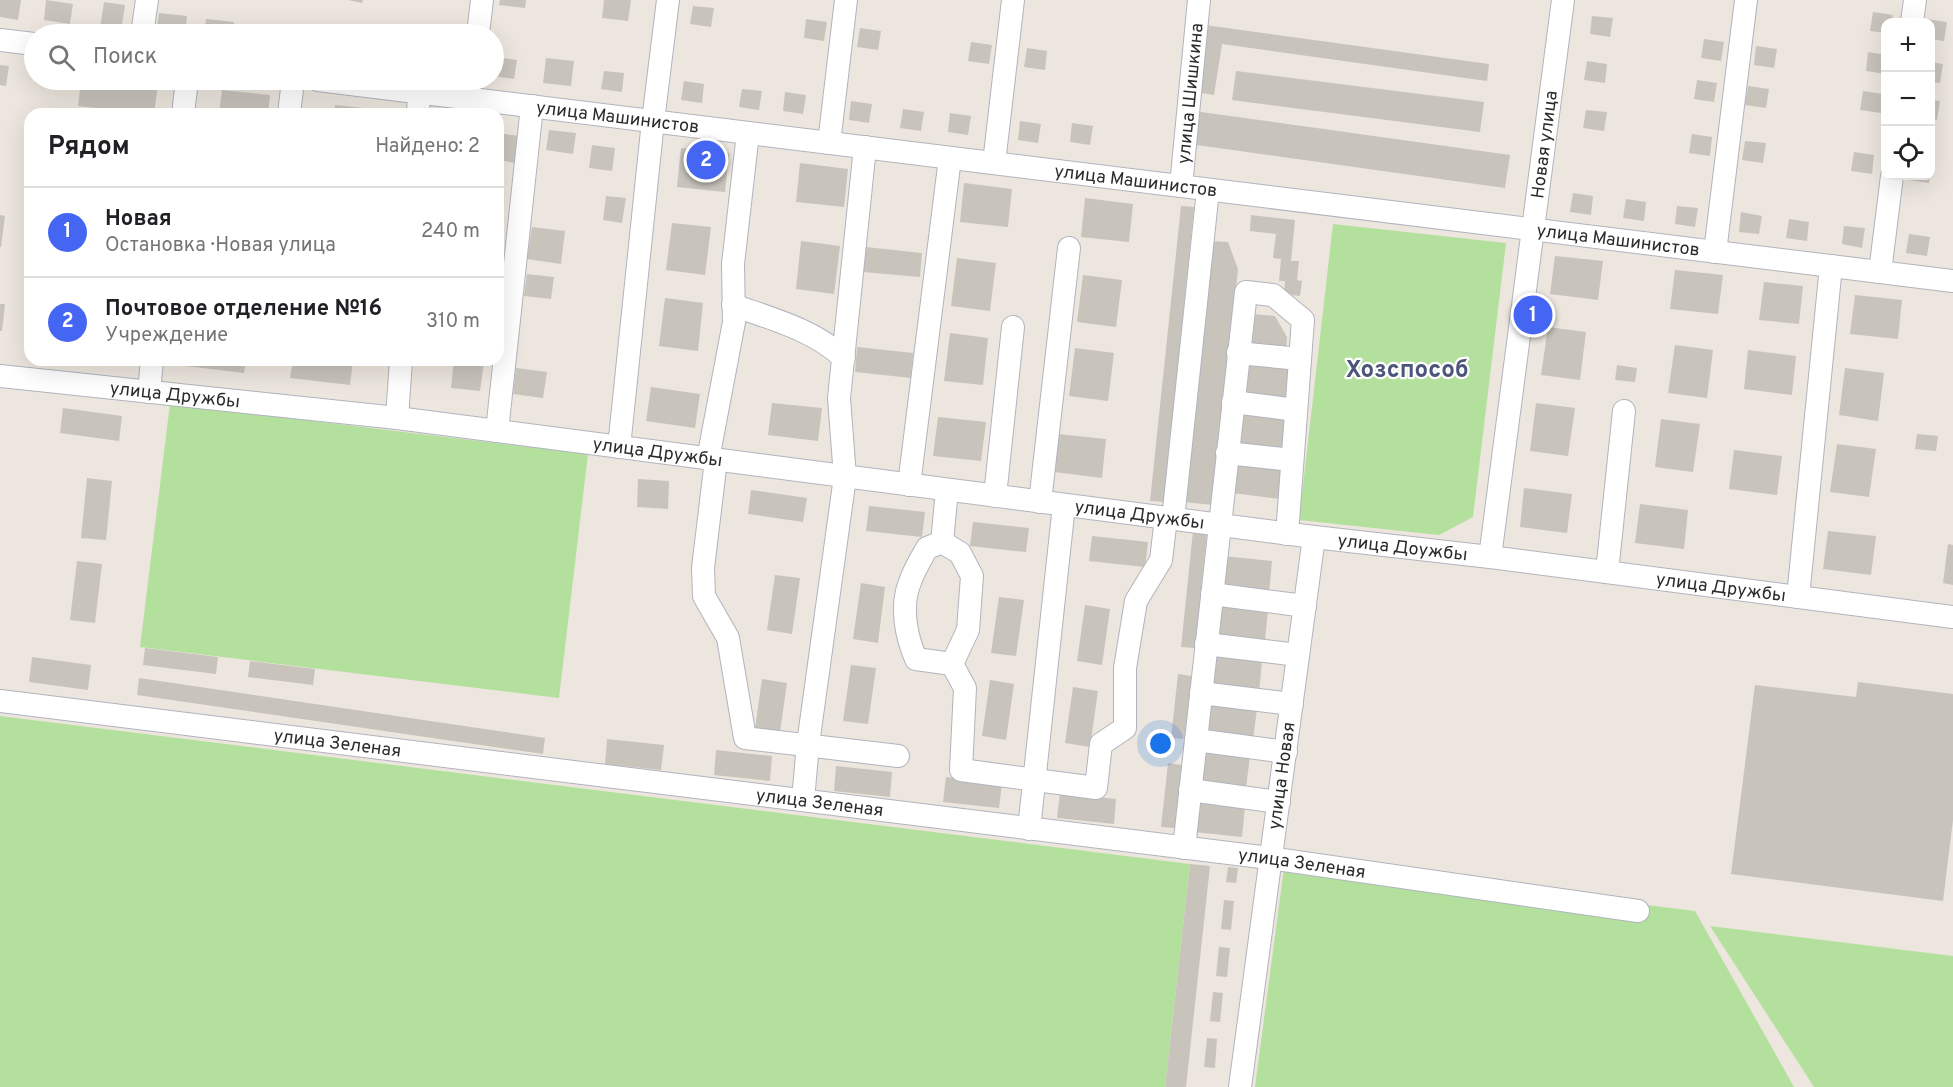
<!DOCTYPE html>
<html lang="ru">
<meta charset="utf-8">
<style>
body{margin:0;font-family:Overpass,sans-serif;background:#f2f2f2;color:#202124}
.controls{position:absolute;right:18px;top:18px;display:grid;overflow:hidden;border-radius:12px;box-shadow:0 6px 24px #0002}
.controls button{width:54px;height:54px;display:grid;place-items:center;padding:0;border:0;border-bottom:2px solid #e0e0e0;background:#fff;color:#202124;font:30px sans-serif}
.you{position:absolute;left:1161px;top:744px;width:21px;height:21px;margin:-15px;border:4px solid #fff;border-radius:50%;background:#1a73e8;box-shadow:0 0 0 9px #1a73e833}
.badge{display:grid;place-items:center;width:39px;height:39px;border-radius:50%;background:#4566f2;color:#fff;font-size:20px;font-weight:700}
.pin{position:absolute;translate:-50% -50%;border:3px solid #fff;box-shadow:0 2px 6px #0006}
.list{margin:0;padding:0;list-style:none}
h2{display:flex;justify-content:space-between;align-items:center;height:78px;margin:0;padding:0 24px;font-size:26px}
h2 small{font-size:20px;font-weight:400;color:#757577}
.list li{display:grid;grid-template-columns:39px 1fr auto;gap:18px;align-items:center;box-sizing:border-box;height:90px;padding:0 24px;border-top:2px solid #e0e0e0}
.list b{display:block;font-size:22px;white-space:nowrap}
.list p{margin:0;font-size:20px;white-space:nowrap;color:#757577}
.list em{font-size:20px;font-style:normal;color:#757577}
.icon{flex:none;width:33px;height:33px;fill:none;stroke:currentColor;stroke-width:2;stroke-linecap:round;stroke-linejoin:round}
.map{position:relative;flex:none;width:1953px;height:1087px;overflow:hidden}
.search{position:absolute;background:#fff;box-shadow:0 6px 24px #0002;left:24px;top:24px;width:480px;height:66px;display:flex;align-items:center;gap:15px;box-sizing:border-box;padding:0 21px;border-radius:33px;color:#757577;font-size:22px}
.panel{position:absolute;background:#fff;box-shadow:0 6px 24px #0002;left:24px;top:108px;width:480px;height:258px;border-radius:18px}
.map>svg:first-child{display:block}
</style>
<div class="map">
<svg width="1953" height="1087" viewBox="0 0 1953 1087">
<rect width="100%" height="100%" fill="#ece6de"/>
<path fill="#b4e09d" d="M1333 224 1506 243 1473 517 1439 535 1299 520Z
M170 404 588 454 559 698 140 647Z
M0 716 1190 864 1165 1087H0Z
M1285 860 1695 911 1794 1087H1255Z
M1710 926 1953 956V1087H1814Z"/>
<path fill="#c8c4bc" d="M0 0H21L18 20 0 17Z
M46 0 73 4 70 24 44 20Z
M348 0H363L362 3Z
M500 0H526L525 8 499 5Z
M604 0H631L628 21 602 18Z
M104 2 125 5 121 31 100 28Z
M693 6 714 8 711 27 690 24Z
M1873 12 1893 15 1892 22H1886V33L1870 31Z
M159 13 187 16 185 34H156Z
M1592 16 1613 18 1610 37 1590 34Z
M206 19 234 22 233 34H204Z
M806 19 827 22 824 41 804 38Z
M1926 19 1947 22 1944 41 1930 39V22H1926Z
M1205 25 1489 64 1487 81 1222 44 1214 95 1196 92Z
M860 28 881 31 878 50 857 47Z
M1704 39 1724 42 1721 61 1701 58Z
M971 42 992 45 989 64 968 61Z
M1756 46 1777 49 1774 68 1754 65Z
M1027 48 1047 51 1045 70 1024 67Z
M1868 52 1886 55V74L1866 71Z
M496 57 517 60 514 79 494 76Z
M546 58 574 61 571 86 543 83Z
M1587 61 1607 64 1605 83 1584 80Z
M1930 62 1943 64 1940 83 1930 82Z
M0 65 9 66 6 86 0 85Z
M604 71 624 73 622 92 601 89Z
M1236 71 1484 102 1480 132 1232 100Z
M81 80H116L158 84 154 114 78 106Z
M1697 80 1717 83 1714 102 1694 99Z
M684 81 704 84 702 103 681 100Z
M1748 86 1769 89 1766 108 1745 105Z
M742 89 762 91 759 110 739 107Z
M222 90 270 95 268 114H219Z
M1863 91 1883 94 1881 113 1860 110Z
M785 92 806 95 803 114 783 111Z
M1930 100 1940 101 1937 120 1930 119Z
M851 101 872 104 869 123 849 120Z
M335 105 383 110V114H334Z
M903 109 924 112 921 131 900 128Z
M1586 110 1607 112 1604 131 1583 128Z
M1194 111 1510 155 1505 188 1189 144Z
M950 113 971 116 968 135 948 132Z
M1020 121 1041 124 1038 143 1018 140Z
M1072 123 1093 126 1090 145 1070 142Z
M549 130 576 133 573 154 546 150Z
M498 133 519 136 515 163 498 160Z
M1692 134 1712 137 1710 156 1689 153Z
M1745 141 1766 143 1763 163 1742 160Z
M592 145 615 148 612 171 589 168Z
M681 148 729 153 725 192 677 187Z
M1854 152 1874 155 1872 174 1851 171Z
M800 163 848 169 844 207 796 202Z
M1909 176H1930L1929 183 1908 180Z
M964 183 1012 189 1008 227 960 222Z
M1573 193 1593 196 1591 215 1570 212Z
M606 196 626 198 622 223 603 220Z
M1085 198 1133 204 1129 242 1081 237Z
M1626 199 1646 202 1644 221 1623 218Z
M1181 206 1194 207 1164 502 1150 501Z
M1677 206 1698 208 1695 227 1675 224Z
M1741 212 1762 216 1759 234 1739 232Z
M0 215 5 216 1 247H0Z
M1251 215 1295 220 1291 261H1299L1297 280 1302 281 1300 296 1284 294 1285 281H1279L1281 259 1273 258 1276 234 1250 231Z
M1789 219 1809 222 1807 241 1786 238Z
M672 223 711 227 705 275 666 270Z
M1844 226 1865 228 1862 248 1842 244Z
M532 227 565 231 561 264 527 259Z
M1909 234 1930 237 1927 256 1906 253Z
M801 241 840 246 834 294 796 289Z
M1210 241 1228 242 1238 269 1214 505 1183 502Z
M866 247 922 253 920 277 863 272Z
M1555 256 1603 261 1598 300 1550 294Z
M957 258 996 263 990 311 951 306Z
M1675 270 1723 275 1718 314 1670 309Z
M527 274 554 277 551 299 524 296Z
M1083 275 1122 280 1116 327 1077 322Z
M1764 282 1803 286 1799 324 1759 320Z
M1855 295 1902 300 1898 339 1850 334Z
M665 298 703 303 698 351 659 346Z
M0 304H5L2 331H0Z
M1252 314 1275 316 1287 337 1286 350 1248 345Z
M1548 327 1586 332 1580 380 1541 375Z
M950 333 988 338 983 385 944 381Z
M1675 345 1713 350 1707 398 1668 393Z
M857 347 913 353 911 378 855 372Z
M1075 348 1114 353 1108 401 1069 396Z
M1748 350 1796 356 1792 395 1744 389Z
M186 360H246L244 373 185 366Z
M293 360 353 361 350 385 290 378Z
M454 360 484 361 480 391 451 388Z
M1246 363 1294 368 1291 399 1243 395Z
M1617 365 1637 368 1635 382 1615 380Z
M516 368 547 372 543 398 513 394Z
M1845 368 1884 373 1878 421 1839 415Z
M651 387 700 394 695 428 646 421Z
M772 403 822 408 818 441 768 435Z
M1536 403 1575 408 1568 456 1530 451Z
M63 408 122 416 119 441 60 433Z
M1240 415 1288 420 1285 451 1237 446Z
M938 417 986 422 981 461 933 456Z
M1661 419 1700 424 1693 472 1655 467Z
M1058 434 1106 439 1102 478 1054 472Z
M1917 434 1938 436 1936 451 1915 449Z
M1837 444 1876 449 1869 497 1830 492Z
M1734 450 1782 456 1777 495 1729 489Z
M1235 462 1284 467 1280 499 1232 493Z
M87 478 112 481 106 540 81 538Z
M638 479 669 481 668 509 637 507Z
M1524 488 1572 494 1567 533 1520 527Z
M751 490 807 498 803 522 748 514Z
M1640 504 1688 510 1684 549 1635 543Z
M869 506 925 512 922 537 866 531Z
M973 522 1029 528 1026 552 970 546Z
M1193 531 1207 532 1195 648 1181 647Z
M1828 531 1876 536 1871 575 1823 569Z
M1092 536 1148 542 1145 567 1089 561Z
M1948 544 1953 545V585L1943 583Z
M1224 556 1272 561 1269 593 1221 588Z
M77 561 102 564 95 623 70 620Z
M775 575 800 578 792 634 767 630Z
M861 583 885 587 878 643 853 639Z
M999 597 1024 600 1016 656 991 653Z
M1085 605 1110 609 1102 665 1077 661Z
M1220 605 1268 610 1265 641 1216 636Z
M145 648 218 657 216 674 143 665Z
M1214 656 1262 661 1259 692 1211 687Z
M32 657 91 665 88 690 29 682Z
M250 661 315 669 313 685 248 677Z
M851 665 876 668 868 724 843 721Z
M1178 674 1192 676 1186 739 1171 738Z
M139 678 545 738 543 754 137 695Z
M762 679 787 683 779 739 754 735Z
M990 680 1014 684 1006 740 982 736Z
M1858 682 1953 694V820L1943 901 1731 874 1755 685 1856 697Z
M1073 687 1098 691 1090 747 1065 743Z
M1209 704 1257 709 1253 740 1205 735Z
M607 739 664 745 661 770 605 764Z
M716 750 772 756 770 781 714 775Z
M1202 751 1250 756 1246 788 1198 783Z
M1168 763 1182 765 1175 828 1161 827Z
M836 766 892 772 890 797 834 791Z
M946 777 1002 783 999 808 943 802Z
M1060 793 1116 799 1114 824 1057 818Z
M1197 801 1245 806 1242 837 1194 832Z
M1190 864 1210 866 1186 1087H1165Z
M1228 867 1238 868 1236 883 1226 882Z
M1224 900 1234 901 1231 930 1221 929Z
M1219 947 1230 948 1227 977 1216 976Z
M1213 992 1223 993 1220 1022 1210 1021Z
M1207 1038 1217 1039 1215 1068 1204 1067Z"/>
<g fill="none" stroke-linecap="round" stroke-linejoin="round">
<g stroke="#b1b4be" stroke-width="24">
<g id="minor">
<path d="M1912 22 1915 0"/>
<path d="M142 34 147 0"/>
<path d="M478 34 482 0"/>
<path d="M0 40 34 44"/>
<path id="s1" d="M318 80 1953 281"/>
<path d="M183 114 187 80"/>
<path d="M289 114 293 80"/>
<path d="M418 114 419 92"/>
<path d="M829 143 846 0"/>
<path d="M994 163 1013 0"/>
<path id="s2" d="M1181 186 1199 0"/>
<path d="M1715 252 1746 0"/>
<path d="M1880 272 1892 176"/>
<path d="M733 305C772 319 812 329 844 358"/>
<path d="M1238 353 1300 359"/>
<path id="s3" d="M0 376 397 418 1314 537 1490 557 1953 617"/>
<path d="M149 392 152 360"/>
<path d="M1233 402 1296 410"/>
<path d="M397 418 401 360"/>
<path d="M497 431 532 106"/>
<path d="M619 447 653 121 668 0"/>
<path d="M1227 453 1292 460"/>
<path d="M708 459 734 322 733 264 748 133"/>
<path d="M716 460 703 568 704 596 728 638 745 738 898 756"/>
<path d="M909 485 950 158"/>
<path d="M995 496 1013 327"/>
<path d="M1040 502 1069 248"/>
<path d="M1173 519 1208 190"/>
<path d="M942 542 960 553 972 576 968 630 952 664 916 659C906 636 900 606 910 582 914 570 921 559 927 548Z"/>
<path d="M942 542 947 490"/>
<path id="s4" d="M1490 557 1563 0"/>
<path d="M1607 572 1624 411"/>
<path d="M1212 594 1305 606"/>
<path d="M1798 597 1831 266"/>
<path d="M1206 644 1298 655"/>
<path d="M952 664 965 688 961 770 1096 788 1101 744 1125 728V668L1136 601 1161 560 1166 518"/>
<path d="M1201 693 1292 704"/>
<path id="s5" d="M0 701 1269 858 1638 911"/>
<path d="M1196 740 1286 752"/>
<path d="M1190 790 1279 802"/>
<path d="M803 800 808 744 845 477 839 398 865 147"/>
<path d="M1029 829 1064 505"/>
<path d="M1184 848 1246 292 1273 295 1303 320 1287 534"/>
<path id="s6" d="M1240 1087C1263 904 1289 721 1314 537"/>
</g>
</g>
<use href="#minor" stroke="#fff" stroke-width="22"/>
</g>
<g text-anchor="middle" stroke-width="4.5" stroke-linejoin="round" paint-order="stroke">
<g font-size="18" fill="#2b2b2b" stroke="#fff">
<text dy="6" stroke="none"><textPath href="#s2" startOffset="93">улица Шишкина</textPath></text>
<text dy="6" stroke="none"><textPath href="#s1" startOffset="302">улица Машинистов</textPath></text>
<text dy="6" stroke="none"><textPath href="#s4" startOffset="416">Новая улица</textPath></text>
<text dy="6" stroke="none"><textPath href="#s1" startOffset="824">улица Машинистов</textPath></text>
<text dy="6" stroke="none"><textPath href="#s1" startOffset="1310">улица Машинистов</textPath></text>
<text dy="6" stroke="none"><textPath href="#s3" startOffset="176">улица Дружбы</textPath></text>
<text dy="6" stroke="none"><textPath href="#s3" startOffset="662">улица Дружбы</textPath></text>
<text dy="6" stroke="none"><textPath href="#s3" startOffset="1148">улица Дружбы</textPath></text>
<text dy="6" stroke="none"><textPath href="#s3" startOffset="1413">улица Доужбы</textPath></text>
<text dy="6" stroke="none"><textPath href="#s3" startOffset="1734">улица Дружбы</textPath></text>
<text dy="6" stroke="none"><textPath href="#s5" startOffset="340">улица Зеленая</textPath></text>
<text dy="6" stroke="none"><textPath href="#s6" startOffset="314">улица Новая</textPath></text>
<text dy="6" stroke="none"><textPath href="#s5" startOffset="826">улица Зеленая</textPath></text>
<text dy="6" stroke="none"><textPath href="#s5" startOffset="1312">улица Зеленая</textPath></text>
</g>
<g font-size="24" font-weight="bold" fill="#4d557a" stroke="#fff">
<text x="1407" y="377">Хозспособ</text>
</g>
</g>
</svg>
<div class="controls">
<button>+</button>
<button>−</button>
<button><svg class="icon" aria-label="locate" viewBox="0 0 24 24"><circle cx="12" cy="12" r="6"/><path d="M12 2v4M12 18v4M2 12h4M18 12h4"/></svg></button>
</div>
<div class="you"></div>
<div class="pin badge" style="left:1533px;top:315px">1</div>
<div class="pin badge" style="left:706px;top:160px">2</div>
<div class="search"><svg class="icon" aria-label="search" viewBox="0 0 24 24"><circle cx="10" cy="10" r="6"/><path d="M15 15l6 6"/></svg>Поиск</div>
<section class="panel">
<h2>Рядом<small>Найдено: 2</small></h2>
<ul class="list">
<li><span class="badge">1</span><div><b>Новая</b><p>Остановка · Новая улица</p></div><em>240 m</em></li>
<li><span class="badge">2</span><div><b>Почтовое отделение №16</b><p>Учреждение</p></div><em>310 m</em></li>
</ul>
</section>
</div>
